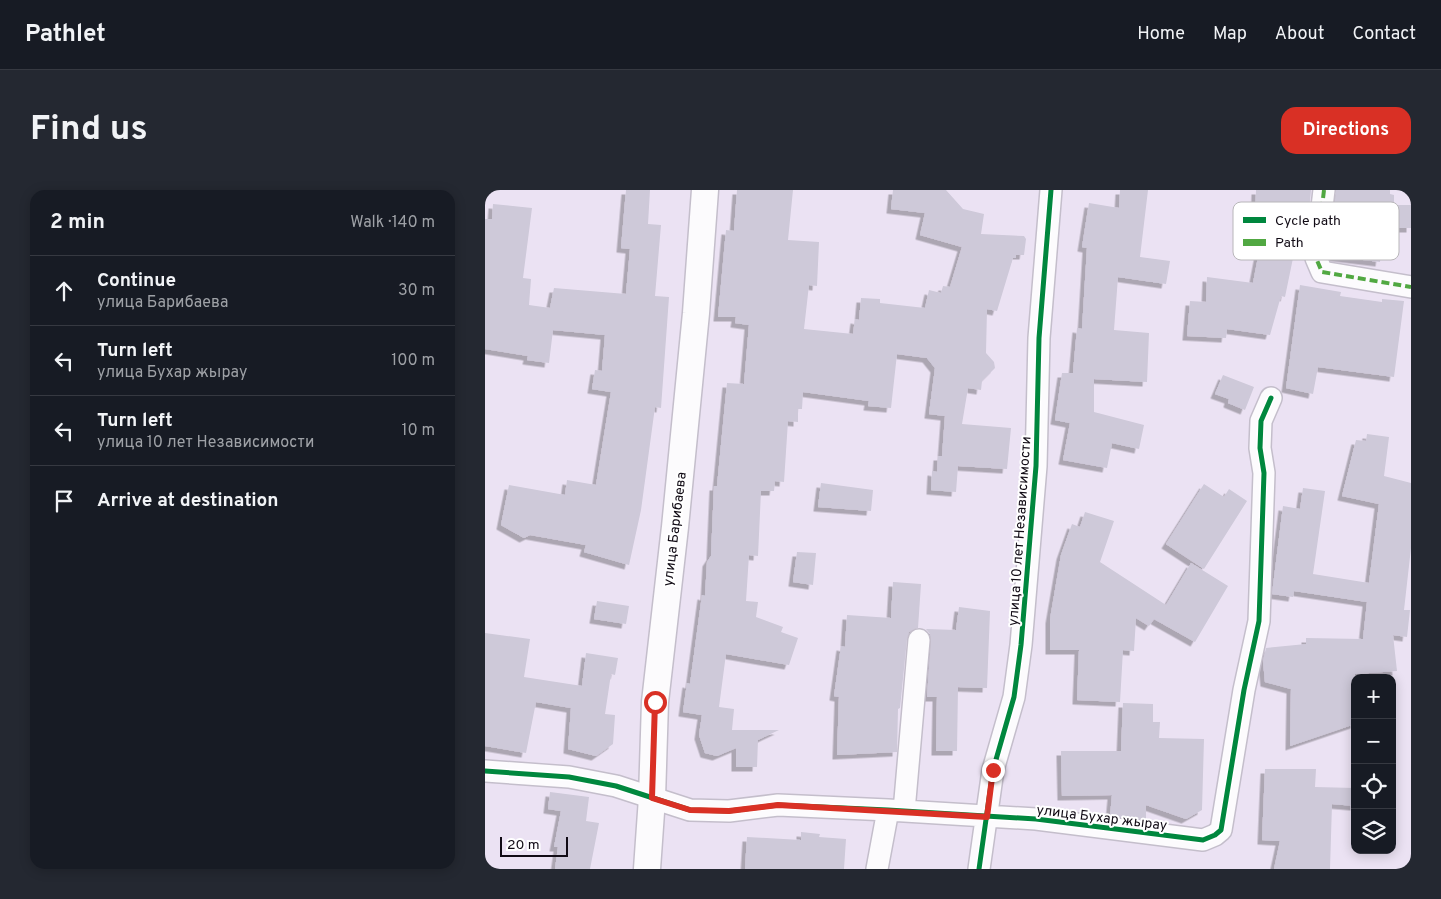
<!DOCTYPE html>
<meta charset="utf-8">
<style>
body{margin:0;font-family:Overpass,sans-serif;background:#242831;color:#f1f3f6}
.controls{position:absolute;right:15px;bottom:15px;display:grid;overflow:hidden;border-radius:10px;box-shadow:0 2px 12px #0003}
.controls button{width:45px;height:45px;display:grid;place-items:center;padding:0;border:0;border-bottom:1px solid #363941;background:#171b24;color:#f1f3f6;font:25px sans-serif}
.scale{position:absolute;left:15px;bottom:12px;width:68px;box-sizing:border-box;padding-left:5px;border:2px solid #110b15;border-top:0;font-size:14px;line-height:18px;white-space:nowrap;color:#110b15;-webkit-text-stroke:4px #fff;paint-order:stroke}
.stop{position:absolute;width:15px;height:15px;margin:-11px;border:4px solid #d93025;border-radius:50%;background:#fff}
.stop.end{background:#d93025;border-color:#fff;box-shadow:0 1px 5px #0008}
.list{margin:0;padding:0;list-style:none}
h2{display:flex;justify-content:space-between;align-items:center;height:65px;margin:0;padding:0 20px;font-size:21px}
h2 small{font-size:16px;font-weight:400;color:#9ea1a6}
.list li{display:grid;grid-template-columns:32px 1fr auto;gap:15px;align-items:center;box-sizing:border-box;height:70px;padding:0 20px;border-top:1px solid #363941}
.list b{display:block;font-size:19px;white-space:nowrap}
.list p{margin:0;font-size:16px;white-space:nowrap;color:#9ea1a6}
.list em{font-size:16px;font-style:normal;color:#9ea1a6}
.icon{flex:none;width:28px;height:28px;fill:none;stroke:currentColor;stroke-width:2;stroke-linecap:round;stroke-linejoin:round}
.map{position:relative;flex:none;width:926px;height:679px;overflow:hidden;border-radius:15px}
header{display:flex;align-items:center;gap:30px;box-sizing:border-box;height:70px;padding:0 25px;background:#171b24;border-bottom:1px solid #363941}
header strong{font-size:24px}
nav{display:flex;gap:28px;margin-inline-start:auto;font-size:18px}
.intro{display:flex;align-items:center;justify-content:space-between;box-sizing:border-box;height:120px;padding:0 30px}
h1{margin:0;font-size:35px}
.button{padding:12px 22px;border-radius:15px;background:#d93025;color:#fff;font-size:18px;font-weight:700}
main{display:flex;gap:30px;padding:0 30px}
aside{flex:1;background:#171b24;border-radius:15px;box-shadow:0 2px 12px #0003}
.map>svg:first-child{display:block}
</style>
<header>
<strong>Pathlet</strong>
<nav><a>Home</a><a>Map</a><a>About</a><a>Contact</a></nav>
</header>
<div class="intro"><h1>Find us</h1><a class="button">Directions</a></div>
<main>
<aside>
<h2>2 min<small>Walk · 140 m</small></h2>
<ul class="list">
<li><svg class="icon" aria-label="ahead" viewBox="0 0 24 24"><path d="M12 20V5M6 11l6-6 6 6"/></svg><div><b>Continue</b><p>улица Барибаева</p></div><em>30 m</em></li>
<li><svg class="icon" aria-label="left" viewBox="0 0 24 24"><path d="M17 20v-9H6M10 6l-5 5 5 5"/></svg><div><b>Turn left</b><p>улица Бухар жырау</p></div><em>100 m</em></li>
<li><svg class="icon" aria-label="left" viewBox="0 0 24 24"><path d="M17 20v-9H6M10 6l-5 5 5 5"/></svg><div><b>Turn left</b><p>улица 10 лет Независимости</p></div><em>10 m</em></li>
<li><svg class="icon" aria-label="arrive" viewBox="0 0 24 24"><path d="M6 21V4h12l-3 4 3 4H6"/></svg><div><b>Arrive at destination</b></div></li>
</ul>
</aside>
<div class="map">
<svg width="926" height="679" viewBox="0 0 926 679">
<defs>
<filter id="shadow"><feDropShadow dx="-4.5" dy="4.5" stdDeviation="0" flood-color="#0004"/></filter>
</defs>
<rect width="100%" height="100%" fill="#ebe2f3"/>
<path fill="#cec9d9" filter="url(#shadow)" d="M141 0H165L163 34 176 35 170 106 184 107 176 218 170 217 156 320 144 375 99 362 101 355 45 345 39 348 16 335 24 295 80 305 82 290 111 295 126 202 107 199 110 180 117 181 120 145 68 140 64 173 42 170 43 166 0 159V29H7L8 14 47 18 38 88 46 89 44 115 65 118 69 98 141 104 145 59 136 58Z
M252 0H308L303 50 334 52 332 96 324 95 319 139 368 144 370 129 374 130 376 108 395 109V113L440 118 444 100 456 103 458 96 465 97 477 57 435 45 440 23 406 19 408 0H461L478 19 499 24 496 44 539 46 541 49 539 65H531V68H528L512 121 502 119 501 163 509 172 510 178 497 191 496 200 483 198 477 234 526 238 522 279 473 276 471 302 446 300 447 281 452 282 453 266H457L460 226 444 224 450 178 442 168 412 164 406 218 383 216 384 211 318 202 317 219H313V232L303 231 299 292 290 291 289 301H276L273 366 264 365 261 411 273 412 271 427 298 437 296 442 313 448 304 475 241 464 234 517 249 519 247 540H294L273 550 272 577H251V558L232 566 220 563 214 545 217 525 198 522 202 493 205 494 217 405 220 406 222 372 226 366 229 296H232L242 193 259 194 264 135 250 133 251 127H233L241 40 249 41Z
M635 0H663L655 67 685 71 681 94 633 87 629 140 664 143 662 192 609 189V222L659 235 654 259 627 253 622 278 578 270 585 233 570 230 577 183H588L592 138 597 139 602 58 597 57 604 13 634 18Z
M771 0H826L822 41 814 39 800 107 796 106 785 145 742 139 741 148 702 146 705 111 721 112 722 87 768 93 779 36 770 35Z
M851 0H905V4L909 5V15H926V38H899L895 72 844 66Z
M815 95 856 102 855 106 897 112V109L919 111 909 187 833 177 828 204 801 198Z
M738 185 769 197 760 220 743 213 744 209 730 204Z
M882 244 904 247 899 286 926 293V358L919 420H925L922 447 908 445 912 481 870 484V534L805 556 806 499 780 492 778 471 781 458 821 454V448L878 449 882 412 809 401 808 407 787 404 798 316 815 319 818 298 840 301 828 384 884 393 894 314 857 306 871 250 881 251Z
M336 293 388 300 386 321 333 317Z
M719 294 739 307 744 299 762 311 719 379 681 354Z
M600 322 629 331 615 372 681 415 706 373 743 396 710 452 669 429 664 436 651 428 649 461 638 460 635 512 592 510 594 460H565V429L576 365 587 334 595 337Z
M312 362 331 363 328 395 308 392Z
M408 392 436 394 433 438 424 442 422 449 415 518 413 519 412 562 352 565 354 507 349 506 356 456 360 457 362 425 406 428Z
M112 411 144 416 141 434 109 429Z
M474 417 505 421 502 498 473 497 472 561H451L452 507H442L446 451 445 444 441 439 471 440Z
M0 443 45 449 39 487 97 496 101 463 133 468 130 485 126 484 120 524 130 525 128 554 111 566 83 559 86 518 51 512 41 563 0 556Z
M638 513 668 514V532H675L674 548 719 549 717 620 701 629 661 615V630L625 626 627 605 577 606 576 561H636Z
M780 579H831L830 597 870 598V616L847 614 845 679H789L795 651 777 650Z
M65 602 104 607 101 631 114 633 105 679H70L73 657H69L76 621 63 619Z
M316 642 335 644 334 647 361 649 359 679H260L262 647 316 650Z"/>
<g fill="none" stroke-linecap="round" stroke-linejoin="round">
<g stroke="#c4becb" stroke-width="24">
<path id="minor" d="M839 0 831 68 837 82 926 97
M0 581 84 587 131 596 205 620 244 621 293 615 403 620 551 629 718 650 730 645 736 640 759 500 774 431 779 283 775 258 776 231 786 208
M419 621 434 450
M392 679 403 620
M494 679 508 580 529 507 536 455 551 276 554 148 566 0"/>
</g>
<g stroke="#c4becb" stroke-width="29">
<path id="tertiary" d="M162 679 167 608 170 512 190 337 211 123 220 0"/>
</g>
<use href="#minor" stroke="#fcfbfd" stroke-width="21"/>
<use href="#tertiary" stroke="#fcfbfd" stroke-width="26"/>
<path stroke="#51a842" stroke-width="4" stroke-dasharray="8 4" stroke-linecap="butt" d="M839 0 831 68 837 82 926 97"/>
<g stroke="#fff" stroke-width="8">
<path id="cycleway" d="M0 581 84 587 131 596 205 620 244 621 293 615 403 620 551 629 718 650 730 645 736 640 759 500 774 431 779 283 775 258 776 231 786 208
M494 679 508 580 529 507 536 455 551 276 554 148 566 0"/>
</g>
<use href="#cycleway" stroke="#00873e" stroke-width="5"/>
</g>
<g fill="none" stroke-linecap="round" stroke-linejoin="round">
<path stroke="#d93025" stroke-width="6" d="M170 512 167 608 205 620 244 621 293 615 502 627 508 580"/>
</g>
<g text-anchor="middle" stroke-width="4" stroke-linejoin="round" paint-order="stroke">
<g font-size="14" fill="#110b15" stroke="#fff">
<text transform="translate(189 339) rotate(-83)" y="5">улица Барибаева</text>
<text transform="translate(534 341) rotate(-86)" y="5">улица 10 лет Независимости</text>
<text transform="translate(617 627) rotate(7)" y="5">улица Бухар жырау</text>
</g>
</g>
<rect x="748" y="12" width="166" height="58" rx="8" fill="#fff" stroke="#b8b6b9" stroke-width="1"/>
<rect x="758" y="27" width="23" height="6" fill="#00873e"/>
<rect x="758" y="49" width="23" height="7" fill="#51a842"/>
<g font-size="14" fill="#110b15">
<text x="790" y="35">Cycle path</text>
<text x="790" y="57">Path</text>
</g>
</svg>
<div class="controls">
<button>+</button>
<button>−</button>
<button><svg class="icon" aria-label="locate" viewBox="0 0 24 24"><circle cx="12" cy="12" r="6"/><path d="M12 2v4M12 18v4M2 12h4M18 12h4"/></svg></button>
<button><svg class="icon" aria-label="layers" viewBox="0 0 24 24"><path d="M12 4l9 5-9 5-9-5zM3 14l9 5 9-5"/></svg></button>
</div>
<div class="scale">20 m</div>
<div class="stop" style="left:170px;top:512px"></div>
<div class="stop end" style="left:508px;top:580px"></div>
</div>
</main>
